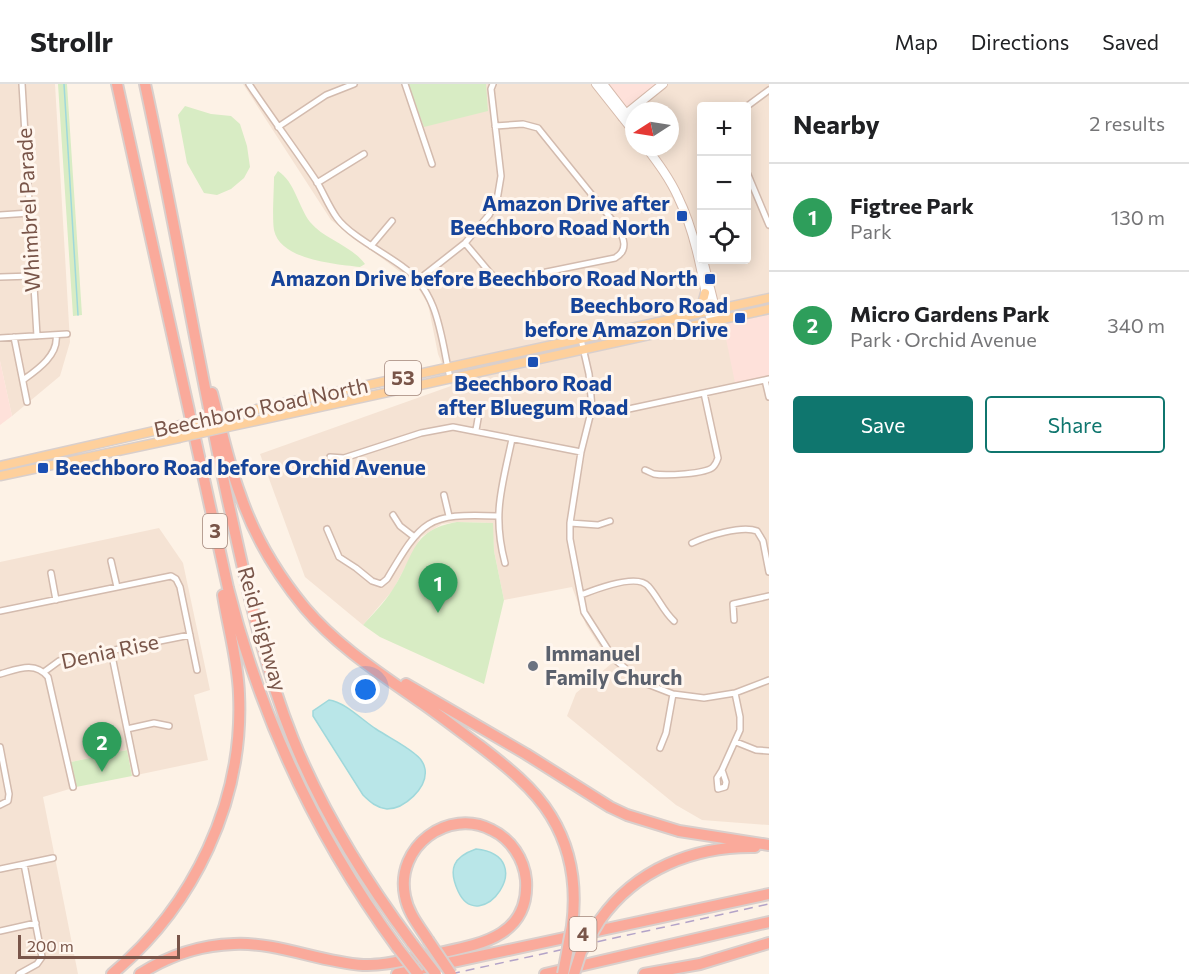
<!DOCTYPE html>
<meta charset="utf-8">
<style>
body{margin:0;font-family:Commissioner,sans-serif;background:#f2f2f2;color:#202124}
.controls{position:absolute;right:18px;top:18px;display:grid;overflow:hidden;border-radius:6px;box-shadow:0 3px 15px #0003}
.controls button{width:54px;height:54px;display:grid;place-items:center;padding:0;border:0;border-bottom:2px solid #e0e0e0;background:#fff;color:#202124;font:30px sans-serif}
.compass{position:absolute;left:625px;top:18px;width:54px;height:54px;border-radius:50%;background:#fff;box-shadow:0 3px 15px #0003;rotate:258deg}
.scale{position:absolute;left:18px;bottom:15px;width:162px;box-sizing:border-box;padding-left:6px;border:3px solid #795549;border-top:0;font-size:16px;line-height:21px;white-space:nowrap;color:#795549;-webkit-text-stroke:4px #fff6ee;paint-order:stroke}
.you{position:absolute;left:366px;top:606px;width:21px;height:21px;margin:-15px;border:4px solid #fff;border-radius:50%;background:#1a73e8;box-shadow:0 0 0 9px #1a73e833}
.badge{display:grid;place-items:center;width:39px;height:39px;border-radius:50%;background:#0f766e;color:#fff;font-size:20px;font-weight:700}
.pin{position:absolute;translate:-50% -50px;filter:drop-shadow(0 2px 3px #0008)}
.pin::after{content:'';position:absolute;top:32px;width:21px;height:18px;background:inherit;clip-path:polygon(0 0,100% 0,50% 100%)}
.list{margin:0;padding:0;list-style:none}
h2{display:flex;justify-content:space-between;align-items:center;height:78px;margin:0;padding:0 24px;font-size:26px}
h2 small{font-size:20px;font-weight:400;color:#757577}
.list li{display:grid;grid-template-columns:39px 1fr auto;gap:18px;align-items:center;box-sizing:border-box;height:108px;padding:0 24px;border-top:2px solid #e0e0e0}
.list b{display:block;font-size:22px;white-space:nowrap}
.list p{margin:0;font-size:20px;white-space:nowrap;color:#757577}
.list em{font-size:20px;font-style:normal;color:#757577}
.actions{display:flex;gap:12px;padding:18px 24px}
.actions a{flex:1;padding:14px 0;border:2px solid #0f766e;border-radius:6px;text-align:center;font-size:21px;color:#0f766e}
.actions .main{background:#0f766e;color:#fff}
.icon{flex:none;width:33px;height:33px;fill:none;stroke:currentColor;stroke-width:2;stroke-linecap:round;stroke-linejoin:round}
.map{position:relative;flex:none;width:769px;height:890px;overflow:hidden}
header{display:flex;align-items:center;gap:36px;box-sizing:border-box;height:84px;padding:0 30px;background:#fff;border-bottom:2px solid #e0e0e0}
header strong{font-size:28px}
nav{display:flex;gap:33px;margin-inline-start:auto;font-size:21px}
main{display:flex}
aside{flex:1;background:#fff}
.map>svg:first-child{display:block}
</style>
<header>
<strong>Strollr</strong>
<nav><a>Map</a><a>Directions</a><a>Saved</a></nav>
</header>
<main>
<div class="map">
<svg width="769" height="890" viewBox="0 0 769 890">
<rect width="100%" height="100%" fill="#fdf2e6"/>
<path fill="#f5e3d4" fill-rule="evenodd" d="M0 0H55L70 258 60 292 12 332 0 277Z
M243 0H769V741L702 736 676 721 567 632 576 609 611 580 586 541 572 503 504 516 494 467 492 439 457 438 442 440 421 453 393 506 363 541 305 493 260 370 451 302 438 270 428 220 415 199 331 136ZM702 22H746V176H702ZM634 27H670V63H634Z
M159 444 183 479 210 606 194 611 208 676 132 692 127 666 71 678 76 703 43 713 78 890H0V478Z"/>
<path fill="#fee1da" d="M603 0H663L626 29Z
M769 231V291L735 299 723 240Z
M0 277 12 332 0 341Z"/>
<path fill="#d8ecc4" d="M58 0H67L82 231 73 232Z
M408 0H486L488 27 424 43Z
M185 22 211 30 231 32 240 40 247 62 250 83 244 94 231 105 217 111 204 109 187 79 178 31Z
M278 87C295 98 298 122 310 138 325 156 351 161 365 180L360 183C335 180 280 176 274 146 272 134 274 107 274 93Z
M457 438 493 439 494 467 504 516 484 600 380 553 363 541C373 530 385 518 393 505 415 472 410 446 457 438Z
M127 666 132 692 76 703 71 678Z"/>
<path fill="#b9e6e8" stroke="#9fd8db" stroke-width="1.5" d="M329 616C345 618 362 636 376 645 388 653 403 660 415 670 419 673 424 679 425 685 428 704 404 725 387 725 377 724 370 718 363 711L313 632V627Z
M476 765C542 772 480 855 458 807 448 785 453 773 476 765Z"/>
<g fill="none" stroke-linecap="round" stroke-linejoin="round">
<path stroke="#9fd8db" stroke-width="1.5" d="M64 0 78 231"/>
<g stroke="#d3bbae" stroke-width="8">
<path id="street" d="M22 0 37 252
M249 0C271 33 295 65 317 98 324 110 329 123 337 134 349 151 386 170 403 183 439 208 441 254 450 294
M405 0 432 80
M746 23 769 6
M278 43 326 11 354 0
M746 86 769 141
M317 99 364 70
M497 116 522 124
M0 131 30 129
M465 159 491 190 502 197 615 174C629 166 624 154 617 142L538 44 523 40 495 42
M371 162 392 137
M0 193 33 192
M418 196 465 159 489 131 497 116 501 92 491 5 493 0
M14 253 27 318
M0 254 67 250
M581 255 589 290 592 324 581 368 570 439V455L584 528 614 575 642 598 673 610 704 614 735 609 769 596
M23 296C37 286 59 271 56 251
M765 296 769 313
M592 324 624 326 769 295
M476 346 479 329
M330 373 344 374 421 349 453 343 581 368
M645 386C648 387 651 389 654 390 665 392 706 390 713 383 716 380 717 377 718 374L704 309
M444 411 449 432
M393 431 400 442 413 452
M570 439 598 441 610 437
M327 445 339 473 356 484 372 497 381 500 387 495C422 436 427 429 497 432
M692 459C707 452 742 441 757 447L763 457 769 488
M111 477 117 503
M505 479C492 430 502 403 512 355
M51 489 56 516
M581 511C596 505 637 489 648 502 658 513 663 527 674 537
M0 527 171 492 176 495 180 503 197 586
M734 536 733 520 769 512
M111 567 136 689
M44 588 59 577 190 551
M0 590C18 585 35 577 48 593L73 703
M127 645 154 639 169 642
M736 658 756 666 769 667
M0 663 9 710 8 717 0 721
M660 664 666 649 673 610
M722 686 717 694 718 705 725 703 726 698 722 686 740 646V633L735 609
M0 785 53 774
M0 847 36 839
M19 890 37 880 42 873 24 780"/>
</g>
<g stroke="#d6baab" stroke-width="10">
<path id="secondary" d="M596 0 634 48
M603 0 634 40
M622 33 663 0
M646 63C658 79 670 95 678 113 697 152 703 196 711 238
M703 176 718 236"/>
</g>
<g stroke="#d9cfcc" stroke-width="11">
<path id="primary" d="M691 230 702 220 705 209
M225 332 769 214
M228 343 769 225
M0 382 176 342
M0 392 179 354"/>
</g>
<g stroke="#d9cfcc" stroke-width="14">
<path id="highway" d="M117 0 228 504C261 635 317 754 397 863
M145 0C175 138 198 278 228 417 246 498 262 578 293 655 323 729 365 796 412 859
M212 309C221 343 228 378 240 410 254 452 277 490 305 524 338 563 381 590 422 619 442 633 461 648 480 662 506 682 534 704 551 732 572 766 577 803 572 842
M406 600 526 670 610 723 627 731 679 747 769 761
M600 836C636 785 694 762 755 763
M112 890C194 822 244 717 239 610 238 577 228 543 223 511
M140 890C168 872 200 861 234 860 278 858 319 878 363 881 386 882 408 875 430 871 474 861 530 856 526 796 524 775 511 755 492 746 448 723 395 763 405 812 408 829 419 842 428 856
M397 890 769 810
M545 890 769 838
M644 890 700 880 769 859"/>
</g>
<use href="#street" stroke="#fff" stroke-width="5"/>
<use href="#secondary" stroke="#fff" stroke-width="8"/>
<use href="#primary" stroke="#fed09c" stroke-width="8"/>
<use href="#highway" stroke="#faaa9b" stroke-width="10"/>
<path stroke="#b3a3c8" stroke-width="1.5" stroke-dasharray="9 6" stroke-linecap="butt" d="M451 890 769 820"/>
<g stroke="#d9cfcc" stroke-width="11" stroke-linecap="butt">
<path id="primary-bridge" d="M176 342 225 332
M179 354 228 343"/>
</g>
<g stroke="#d9cfcc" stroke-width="14" stroke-linecap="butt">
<path id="highway-bridge" d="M428 856 451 890
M412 859 436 890
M397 863 418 890
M563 890 572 842
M574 890 581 868 600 836"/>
</g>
<use href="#primary-bridge" stroke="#fed09c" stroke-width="8"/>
<use href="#highway-bridge" stroke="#faaa9b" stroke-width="10"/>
</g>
<g fill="#1a4fb4" stroke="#fff6ee" stroke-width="2">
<rect x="676" y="126" width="12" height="12" rx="3"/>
<rect x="704" y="189" width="12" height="12" rx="3"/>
<rect x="734" y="228" width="12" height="12" rx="3"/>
<rect x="527" y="272" width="12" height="12" rx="3"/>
<rect x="37" y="378" width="12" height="12" rx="3"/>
</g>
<circle fill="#6b7280" stroke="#fff6ee" stroke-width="2" cx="533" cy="582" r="6"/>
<g text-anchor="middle" stroke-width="6" stroke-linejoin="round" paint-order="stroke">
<g fill="#fff6ee" stroke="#a1857a" stroke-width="1.5">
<rect x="385" y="277" width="36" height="34" rx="4.5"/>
<rect x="203" y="430" width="24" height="34" rx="4.5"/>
<rect x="569.5" y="833" width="27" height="34" rx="4.5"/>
</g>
<g font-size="20" font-weight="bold" fill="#795549">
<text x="403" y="301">53</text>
<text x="215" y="454">3</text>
<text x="583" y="857">4</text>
</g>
<g font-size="21" font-weight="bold" fill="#164399" stroke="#fff6ee" text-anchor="end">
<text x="670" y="127">Amazon Drive after<tspan x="670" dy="24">Beechboro Road North</tspan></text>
<text x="698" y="202">Amazon Drive before Beechboro Road North</text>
<text x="728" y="229">Beechboro Road<tspan x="728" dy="24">before Amazon Drive</tspan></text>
<text x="533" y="307" text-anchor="middle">Beechboro Road<tspan x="533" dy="24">after Bluegum Road</tspan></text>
<text x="55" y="391" text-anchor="start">Beechboro Road before Orchid Avenue</text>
</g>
<g font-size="21" fill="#795549" stroke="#fff6ee">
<text transform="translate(29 126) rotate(-93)" y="7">Whimbrel Parade</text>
<text transform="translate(261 324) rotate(-12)" y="7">Beechboro Road North</text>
<text transform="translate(262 545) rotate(74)" y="7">Reid Highway</text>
<text transform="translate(110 568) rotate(-12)" y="7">Denia Rise</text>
</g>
<g font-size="21" font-weight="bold" fill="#5b616d" stroke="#fff6ee" text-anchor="start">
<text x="545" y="577">Immanuel<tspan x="545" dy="24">Family Church</tspan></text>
</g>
</g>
</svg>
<div class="controls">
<button>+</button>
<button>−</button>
<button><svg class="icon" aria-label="locate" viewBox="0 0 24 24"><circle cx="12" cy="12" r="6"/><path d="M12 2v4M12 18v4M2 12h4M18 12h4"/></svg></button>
</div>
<svg class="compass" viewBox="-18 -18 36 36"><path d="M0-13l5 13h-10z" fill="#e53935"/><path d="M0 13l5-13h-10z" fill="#757577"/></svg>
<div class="scale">200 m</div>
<div class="you"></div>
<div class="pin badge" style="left:438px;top:529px;background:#2e9e5b">1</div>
<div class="pin badge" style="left:102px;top:688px;background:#2e9e5b">2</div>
</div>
<aside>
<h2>Nearby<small>2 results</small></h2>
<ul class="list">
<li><span class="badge" style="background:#2e9e5b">1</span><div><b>Figtree Park</b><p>Park</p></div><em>130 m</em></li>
<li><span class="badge" style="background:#2e9e5b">2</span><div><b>Micro Gardens Park</b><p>Park · Orchid Avenue</p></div><em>340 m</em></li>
</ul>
<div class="actions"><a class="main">Save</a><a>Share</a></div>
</aside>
</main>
